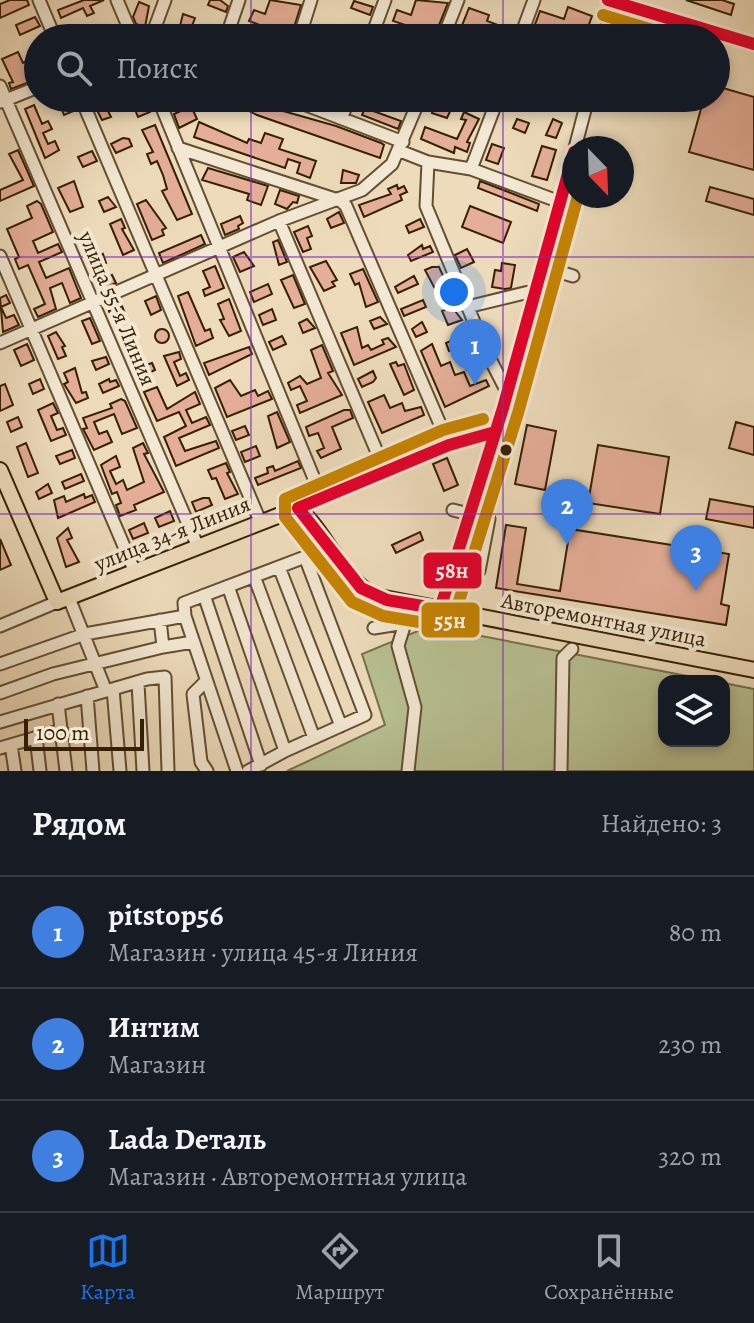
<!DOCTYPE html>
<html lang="ru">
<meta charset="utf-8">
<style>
body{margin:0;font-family:Alegreya,serif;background:#20242c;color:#f1f3f6}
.controls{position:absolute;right:24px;bottom:24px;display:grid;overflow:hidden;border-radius:16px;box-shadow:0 4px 12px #0003}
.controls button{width:72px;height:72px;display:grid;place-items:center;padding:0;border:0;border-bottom:2px solid #363941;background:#171b24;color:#f1f3f6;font:40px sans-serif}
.compass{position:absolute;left:562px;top:136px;width:72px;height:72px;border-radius:50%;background:#171b24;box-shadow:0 4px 12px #0003;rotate:157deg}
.scale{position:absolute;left:24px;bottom:20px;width:120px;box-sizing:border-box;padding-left:8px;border:4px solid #352002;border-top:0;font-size:22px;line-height:28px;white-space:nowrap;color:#352002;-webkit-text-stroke:6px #f3e8d3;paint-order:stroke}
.you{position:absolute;left:454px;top:292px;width:28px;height:28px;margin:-20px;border:6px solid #fff;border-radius:50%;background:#1a73e8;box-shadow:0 0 0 12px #1a73e833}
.badge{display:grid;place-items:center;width:52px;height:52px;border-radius:50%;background:#1a73e8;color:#fff;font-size:26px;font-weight:700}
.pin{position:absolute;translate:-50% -66px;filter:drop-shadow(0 2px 4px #0008)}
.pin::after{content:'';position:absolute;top:42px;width:28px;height:24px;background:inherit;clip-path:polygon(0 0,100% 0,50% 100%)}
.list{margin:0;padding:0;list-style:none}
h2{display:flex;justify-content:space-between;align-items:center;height:104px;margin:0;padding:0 32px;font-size:34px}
h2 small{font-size:26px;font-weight:400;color:#9ea1a6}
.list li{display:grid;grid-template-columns:52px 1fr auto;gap:24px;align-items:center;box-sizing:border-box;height:112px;padding:0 32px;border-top:2px solid #363941}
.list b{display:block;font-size:30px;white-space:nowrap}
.list p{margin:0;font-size:26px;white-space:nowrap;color:#9ea1a6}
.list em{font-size:26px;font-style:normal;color:#9ea1a6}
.icon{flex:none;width:44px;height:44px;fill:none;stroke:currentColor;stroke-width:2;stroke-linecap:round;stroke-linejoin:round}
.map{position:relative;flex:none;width:754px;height:771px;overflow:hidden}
.search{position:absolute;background:#171b24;box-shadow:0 4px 12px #0003;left:24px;right:24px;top:24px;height:88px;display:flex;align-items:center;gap:20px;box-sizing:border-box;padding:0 28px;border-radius:44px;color:#9ea1a6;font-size:30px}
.sheet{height:440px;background:#171b24}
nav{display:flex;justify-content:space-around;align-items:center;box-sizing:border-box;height:112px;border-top:2px solid #363941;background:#171b24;font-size:22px;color:#9ea1a6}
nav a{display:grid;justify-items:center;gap:4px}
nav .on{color:#1a73e8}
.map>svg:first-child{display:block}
</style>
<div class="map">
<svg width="754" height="771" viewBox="0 0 754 771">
<rect width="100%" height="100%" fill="#eddbbb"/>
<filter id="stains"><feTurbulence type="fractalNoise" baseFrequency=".0025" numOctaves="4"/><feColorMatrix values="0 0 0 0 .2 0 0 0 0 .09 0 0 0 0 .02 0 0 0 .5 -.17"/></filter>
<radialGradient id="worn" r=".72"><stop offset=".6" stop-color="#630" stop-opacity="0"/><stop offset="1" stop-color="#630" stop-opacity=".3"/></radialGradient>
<path fill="#b7c091" stroke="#76704a" stroke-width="2" d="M430 626 713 681H664V741H724V683L754 689V771H287L385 725 362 654Z"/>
<path fill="#e5ae98" stroke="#352002" stroke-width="2" d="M10 0H27L29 5 0 18V4Z
M84 0H104L90 6 94 13 87 16 83 8 61 18 58 10Z
M210 0H220L228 6 226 12 208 5Z
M270 0 301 5 291 37 249 21 254 10 265 14Z
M416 0 448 3 435 35 393 21 397 10 411 15Z
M686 0H722L734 4 731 15Z
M354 1 373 7 370 15 351 8Z
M139 2 149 6 145 27 136 24 133 17Z
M568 7 592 16 584 38H570L572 31 555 25 551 38H530L540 11 564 19Z
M469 8 489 15 487 21 511 30 508 37 484 30 481 38H457Z
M183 14 195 18 190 31 207 38H177Z
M35 17 40 26 20 35 16 25Z
M111 27 116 38H102L99 32Z
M18 52 23 63 38 56V79L11 89 9 83 13 82 2 59Z
M716 86 754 97V170L689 152 704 98H716Z
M71 98 76 110 64 115 58 100Z
M237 98 336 126 381 143 384 145 380 158 257 115 235 104Z
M543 98H569L566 107Z
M146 102 150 112 138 117 134 107Z
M435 103 452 107 447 118 432 113Z
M34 105 42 124 48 121 52 129 43 133 48 144 55 141 59 150 45 158 25 109Z
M105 105 111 117 102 120 96 108Z
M191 106 197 119 179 128 174 114Z
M365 108 401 121 398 129 362 115Z
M464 112 479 119 467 142 470 143 467 152 455 147 454 153 421 139 425 127 457 139 466 120 461 119Z
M517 119 529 123 525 133 513 128Z
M553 119 562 123 556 138 546 135Z
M199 122 247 143 249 139 261 143 265 133 283 139 279 149 316 161 310 178 297 173 300 163 288 159 285 168 194 137Z
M155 125 192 214 177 220 162 191 167 189 163 175 157 161 151 164 147 154 153 152 142 130Z
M123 138 129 139 132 146 116 153 111 144Z
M492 144 504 148 498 164 486 160Z
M542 146 556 150 547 180 532 176Z
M18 150 34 186 0 201V190L23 180 9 154Z
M92 151 97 161 83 167 78 157Z
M208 168 268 186 261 205 247 200 249 194 202 180Z
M343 170 359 175 356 183H341Z
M74 181 83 207 70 212 58 188Z
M480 181 539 204 537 211 478 188Z
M397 185 398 189 404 186 407 192 400 195 402 200 364 217 359 205 391 194 388 189Z
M710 187 754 199V215L706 201Z
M280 190 299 196 297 203 293 202 287 209 275 204Z
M108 197 116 207 104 212 99 201Z
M146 200 166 228 162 230 164 235 152 240 137 204Z
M37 201 41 204 53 232 33 241 38 253 58 244 62 252 39 262 46 278 69 268 81 298 70 303 62 283 50 288 56 309 38 317 34 309 45 304 28 265 19 269 15 259 19 257 7 229 32 218 27 206Z
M470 206 511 222 503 243 462 227Z
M339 212 344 223 331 228 327 219Z
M240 216 243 223 238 226 239 229 225 235 221 224Z
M121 219 125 228 122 229 134 250 123 255 110 224Z
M420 219 424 227 409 233 406 226Z
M308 226 312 236 307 238 311 249 303 252 294 232Z
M201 235 205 244 163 263 159 253Z
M278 240 287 262 279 265 273 242Z
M422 245 423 249 430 246 433 252 411 261 408 255Z
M467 249 474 262 461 268 455 255Z
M244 252 254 266 240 272 233 257Z
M103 254 106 263 94 268 90 260Z
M326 261 337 280 332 282 335 286 324 291 310 267Z
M502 263 515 265 511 288 505 289 492 287 495 270 501 271Z
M215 266 224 288 205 296 203 290 210 287 203 271Z
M432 267H439L452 295 444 299 434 287 425 270Z
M363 269 378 302 366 307 359 283 355 285 350 274Z
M112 275 116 283 101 289 99 283Z
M293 275 305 304 294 308 281 280Z
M414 276 418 284 398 293 395 287Z
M268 284 272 294 254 302 250 292Z
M188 292 205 331 210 329 213 338 196 346 178 296Z
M6 295 10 303 1 307 6 318 14 315 19 325 3 332 0 298Z
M156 296 161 310 151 315 145 301Z
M229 299 241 331 229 336 220 320 224 319 218 304Z
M423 300 426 307 404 316 401 309Z
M122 306 126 316 113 321 109 311Z
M452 307 462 320 448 325 442 311Z
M272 309 276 320 263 325 259 315Z
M380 317 387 324 374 329 370 321Z
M90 318 100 341 92 344 82 321Z
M307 319 315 328 303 333 299 323Z
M422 322 427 332 416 337 412 329Z
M357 327 362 348 368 345 371 350 384 344 382 340 388 338 396 347 354 365 341 333Z
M155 336a7 7 0 1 1 14 0a7 7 0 1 1-14 0Z
M56 332 65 346 62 347 66 356 58 359 48 336Z
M468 333 472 342 465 345 470 358 476 355 481 364 467 370 457 348 449 351 446 343Z
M282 336 286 344 273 350 269 342Z
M27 344 34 360 21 366 14 350Z
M432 344 441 366 450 362 455 375 464 372 470 386 486 380 489 386 445 407 421 351Z
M322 345 333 371 328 373 342 395 300 413 297 405 307 401 300 386 291 390 288 383 300 376 307 384 321 378 311 350Z
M249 347 252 354 209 375 204 363Z
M179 352 181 359 174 362 180 376 186 373 189 380 177 386 164 356Z
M106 357 109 364 96 370 92 361Z
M396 362 398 366 404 364 414 390 404 395 390 364Z
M152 363 155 370 138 378 134 369Z
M75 368 82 393 86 392 88 398 76 403 64 384 68 382 64 373Z
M373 371 376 378 373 382 362 387 358 379Z
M40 379 44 389 33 394 29 384Z
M109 379 110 382 116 380 119 386 103 393 99 384Z
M230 380 241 396 255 390 258 396 268 391 272 399 227 417 215 388Z
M5 384 13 405 0 411V386Z
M157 387 167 409 195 392 200 404 186 410 192 423 206 417 210 425 179 438 185 451 216 441 219 448 176 466 164 437 186 426 179 412 157 421 144 392Z
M384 395 390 408 402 403 405 411 421 407 424 415 382 433 368 402Z
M121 399 125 401 137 428 122 434 114 414 94 422 99 434 107 431 112 442 94 450 83 429 87 428 83 418 112 408 110 404Z
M53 403 58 413 51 416 57 430 63 428 66 435 51 441 38 410Z
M344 410H350L353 418 332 427 341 449 321 458 317 451 324 448 318 433 309 436 306 427Z
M277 412 290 442 277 448 268 416Z
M18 417 22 427 11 432 7 422Z
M736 422 754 427V455L729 448Z
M527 425 556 431 545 490 515 484Z
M245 426 249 435 236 440 232 431Z
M26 443 38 473 28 477 17 447Z
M143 443 148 453 144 454 164 492 134 505 136 510 120 516 116 505 121 503 117 492 112 494 101 465 116 456 120 467 110 471 116 484 123 480 127 490 144 482 133 448Z
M598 445 669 457 660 514 588 503Z
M256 446 260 456 245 462 241 452Z
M72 450 75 458 60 464 56 456Z
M447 458 458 485 444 491 433 464Z
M298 461 301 468 258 485 255 478 268 473 267 468 273 466 275 471Z
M226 463 230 472 227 473 238 494 225 499 216 478 212 479 208 470Z
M81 474 84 481 65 489 62 482Z
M48 484 52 493 39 499 36 492Z
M84 494 85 498 92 495 95 502 58 518 54 500 64 496 66 502Z
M203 498H209L212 505 196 512 192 502Z
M710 499 754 507V528L706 519Z
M170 511 174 521 159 527 155 518Z
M144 523 148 533 133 539 129 530Z
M506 525 526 528 517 584 560 591 570 529 729 554 721 604 729 606 726 625 496 588Z
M68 528 72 538 67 540 79 562 66 567 57 538Z
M420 532 423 540 396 553 392 545Z
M0 539 11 565 0 570Z"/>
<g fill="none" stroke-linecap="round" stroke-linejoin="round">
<g stroke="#634f30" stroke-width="15">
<path id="minor" d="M39 0 55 38
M117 0 133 38
M608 0 754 44
M151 38 165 0
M226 38 239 0
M299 38 311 0
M371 38 385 0
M443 38 458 0
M520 38 534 0
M604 38 614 0
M0 86 198 547
M81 98 260 521
M158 98 322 498
M288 98 403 142
M1 102 38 87
M342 117 349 98
M178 148 341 201 346 206 449 445
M575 148 588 98
M400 151 428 162 471 169 560 202
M428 162 426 206 486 351 507 392
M471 169 498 98
M279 221 385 471
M0 256 135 572
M543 267 573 276
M467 307 537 290
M0 343 279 221 362 190 392 164 420 98
M298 508 449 445 495 432
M453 510 489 519 479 571
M279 567 341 726
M254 576 314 738
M228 586 285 751 365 715 305 557 184 603 185 616 237 771
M204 595 261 765
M69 598 106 691
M440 609 503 408 574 152
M0 626 57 602
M374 628 405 623
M163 647 193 642
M0 664 85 634 185 616
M206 681 193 694 201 762 207 771
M138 684 143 771
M113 689 120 771
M0 693 53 674 163 647 160 620
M87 696 93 771
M58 704 66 771
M0 722 147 679 165 677 168 771
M36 737 40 771
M11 745 15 771
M0 748 62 730
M248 771 285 751
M408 771 415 707 398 646 405 623 417 604
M561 771 563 658 572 649"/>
</g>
<g stroke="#352002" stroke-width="18">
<path id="major" d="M0 470 57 602 298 508C327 534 340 576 374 596L754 670"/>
</g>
<use href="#minor" stroke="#f3e8d3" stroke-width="11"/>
<use href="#major" stroke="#eddbbb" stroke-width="14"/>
<g stroke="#f3e8d3" stroke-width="18">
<path id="bus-1" d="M608 0 754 44
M495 432 449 445 298 508 361 588 387 600 440 609 503 408 574 152"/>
</g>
<g stroke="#f3e8d3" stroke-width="18">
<path id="bus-2" d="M603 15 679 38
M483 419 443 430 285 499V517L352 602 383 616 437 625 446 624 454 617 518 413 578 196"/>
</g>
<use href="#bus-1" stroke="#e4002b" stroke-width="12"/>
<use href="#bus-2" stroke="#c68400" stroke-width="12"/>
</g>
<path fill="none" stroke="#7b2cbf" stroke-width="2" stroke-opacity="0.55" d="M251 0V38M503 0V38M251 98V771M503 98V771M0 257H754M0 514H754"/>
<circle fill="#352002" stroke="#f3e8d3" stroke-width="3" cx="506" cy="450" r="7"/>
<g text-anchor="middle" stroke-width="8" stroke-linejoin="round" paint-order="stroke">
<g font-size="22" fill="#352002" stroke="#f3e8d3">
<text transform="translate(118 308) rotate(67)" y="8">улица 55-я Линия</text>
<text transform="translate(172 533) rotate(-22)" y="8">улица 34-я Линия</text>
<text transform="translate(604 619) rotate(11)" y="8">Авторемонтная улица</text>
</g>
</g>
<g stroke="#f3e8d3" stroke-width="3">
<rect x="422" y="551" width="61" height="39" rx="8" fill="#e4002b"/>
<rect x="420" y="601" width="61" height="38" rx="8" fill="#c68400"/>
</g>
<g font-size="22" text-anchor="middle" font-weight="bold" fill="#fff">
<text x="452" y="578">58н</text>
<text x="450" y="628">55н</text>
</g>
<rect width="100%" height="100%" filter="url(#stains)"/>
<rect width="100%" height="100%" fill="url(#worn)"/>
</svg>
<div class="controls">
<button><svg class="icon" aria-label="layers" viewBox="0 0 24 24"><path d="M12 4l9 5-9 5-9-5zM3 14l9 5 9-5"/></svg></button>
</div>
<svg class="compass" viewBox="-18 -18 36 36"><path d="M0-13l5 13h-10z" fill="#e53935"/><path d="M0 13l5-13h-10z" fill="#9ea1a6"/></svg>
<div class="scale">100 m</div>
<div class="you"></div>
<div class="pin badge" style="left:475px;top:385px;background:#3f7fe0">1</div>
<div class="pin badge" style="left:567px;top:545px;background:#3f7fe0">2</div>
<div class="pin badge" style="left:696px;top:591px;background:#3f7fe0">3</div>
<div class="search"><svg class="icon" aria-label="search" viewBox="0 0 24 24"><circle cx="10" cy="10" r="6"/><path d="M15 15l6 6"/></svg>Поиск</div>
</div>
<section class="sheet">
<h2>Рядом<small>Найдено: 3</small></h2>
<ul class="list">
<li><span class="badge" style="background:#3f7fe0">1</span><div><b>pitstop56</b><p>Магазин · улица 45-я Линия</p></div><em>80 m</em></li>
<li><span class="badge" style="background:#3f7fe0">2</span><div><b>Интим</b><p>Магазин</p></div><em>230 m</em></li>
<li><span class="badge" style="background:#3f7fe0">3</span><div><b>Lada Dеталь</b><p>Магазин · Авторемонтная улица</p></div><em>320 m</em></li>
</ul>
</section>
<nav>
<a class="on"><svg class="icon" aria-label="map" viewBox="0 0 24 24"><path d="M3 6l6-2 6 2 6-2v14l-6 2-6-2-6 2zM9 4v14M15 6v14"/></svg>Карта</a>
<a><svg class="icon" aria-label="directions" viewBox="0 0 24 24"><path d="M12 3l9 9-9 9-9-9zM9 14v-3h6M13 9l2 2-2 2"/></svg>Маршрут</a>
<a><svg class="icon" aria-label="saved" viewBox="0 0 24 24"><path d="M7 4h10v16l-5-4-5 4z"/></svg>Сохранённые</a>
</nav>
